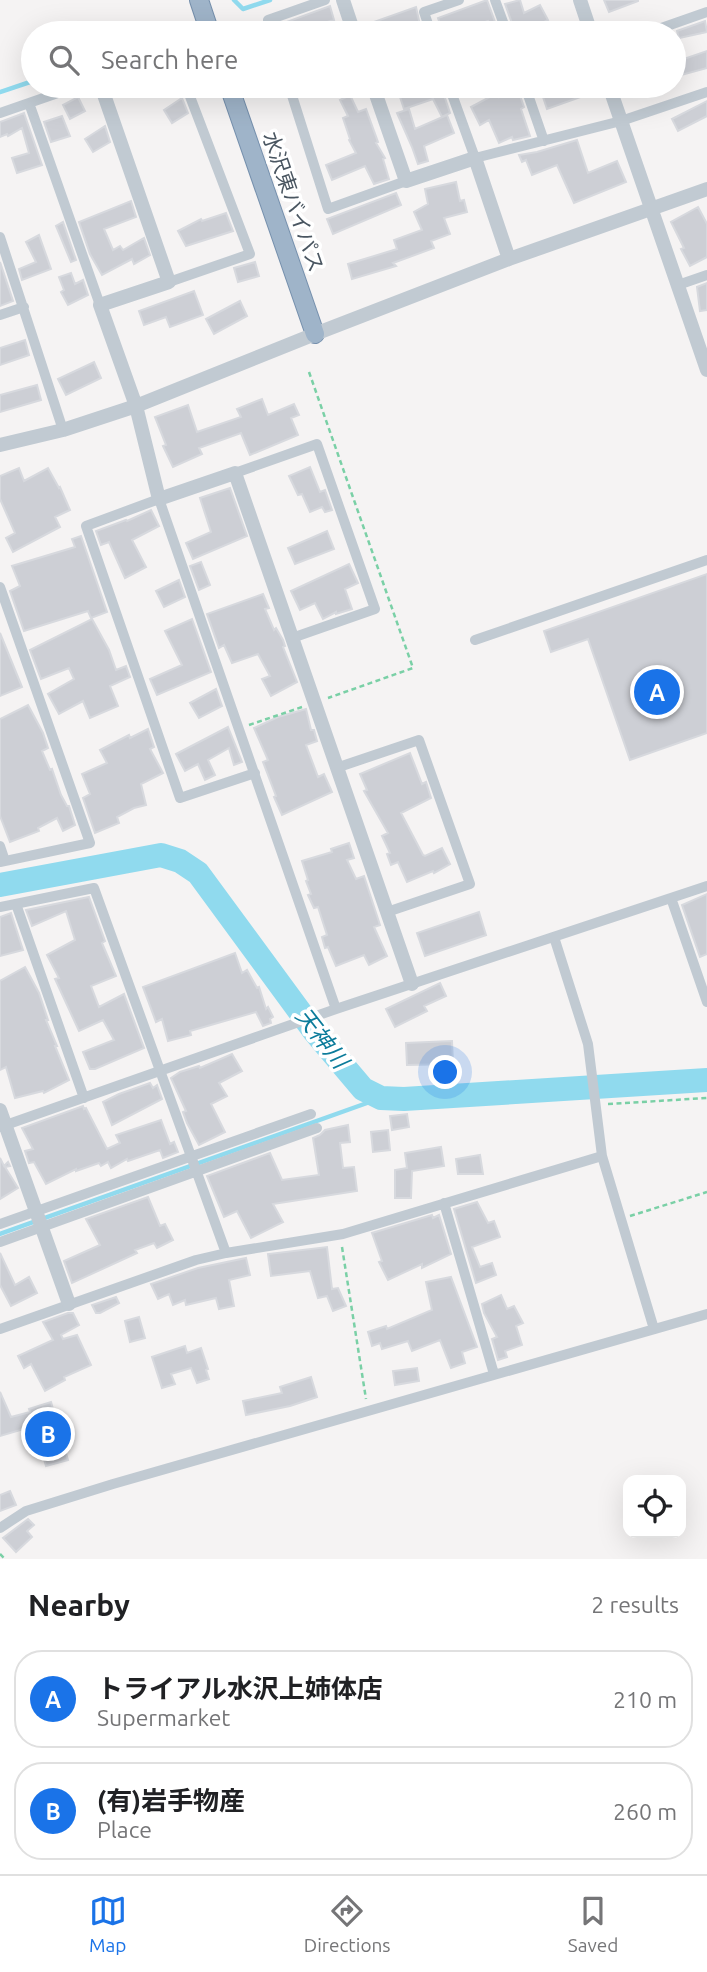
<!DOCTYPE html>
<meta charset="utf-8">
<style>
body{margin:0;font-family:Ubuntu,"Noto Sans JP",sans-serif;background:#f6f6f6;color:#202124}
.controls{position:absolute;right:21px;bottom:21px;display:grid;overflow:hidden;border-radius:14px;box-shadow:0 7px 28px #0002}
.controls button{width:63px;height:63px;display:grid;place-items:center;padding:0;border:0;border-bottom:2px solid #e0e0e0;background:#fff;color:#202124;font:35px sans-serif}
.you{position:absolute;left:446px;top:1073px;width:24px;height:24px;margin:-18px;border:5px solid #fff;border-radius:50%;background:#1a73e8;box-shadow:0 0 0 10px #1a73e833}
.badge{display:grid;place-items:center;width:46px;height:46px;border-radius:50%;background:#1a73e8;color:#fff;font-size:23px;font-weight:700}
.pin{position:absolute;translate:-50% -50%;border:4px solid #fff;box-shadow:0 2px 7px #0006}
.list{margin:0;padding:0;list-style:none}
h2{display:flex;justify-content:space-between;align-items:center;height:91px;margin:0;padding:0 28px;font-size:30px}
h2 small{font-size:23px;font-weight:400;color:#757577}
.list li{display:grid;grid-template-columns:46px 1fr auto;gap:21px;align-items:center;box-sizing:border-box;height:98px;margin:0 14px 14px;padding:0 14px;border:2px solid #e0e0e0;border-radius:28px}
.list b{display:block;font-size:26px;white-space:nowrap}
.list p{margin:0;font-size:23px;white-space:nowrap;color:#757577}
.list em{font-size:23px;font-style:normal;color:#757577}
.icon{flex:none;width:38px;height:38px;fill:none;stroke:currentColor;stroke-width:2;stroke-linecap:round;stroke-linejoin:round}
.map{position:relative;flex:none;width:707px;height:1559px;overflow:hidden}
.search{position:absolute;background:#fff;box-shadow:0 7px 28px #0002;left:21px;right:21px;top:21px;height:77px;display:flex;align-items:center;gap:18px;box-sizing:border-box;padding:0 24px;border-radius:38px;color:#757577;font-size:26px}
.sheet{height:315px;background:#fff}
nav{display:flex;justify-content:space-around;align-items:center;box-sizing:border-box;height:98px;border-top:2px solid #e0e0e0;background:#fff;font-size:19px;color:#757577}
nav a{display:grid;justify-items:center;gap:4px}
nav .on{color:#1a73e8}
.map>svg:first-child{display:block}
</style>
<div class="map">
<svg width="707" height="1559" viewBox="0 0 707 1559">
<rect width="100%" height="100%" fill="#f5f3f3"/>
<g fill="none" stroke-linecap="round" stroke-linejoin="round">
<path stroke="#90daee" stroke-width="4.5" d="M234 0 243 9 270 0
M170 33 186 28
M0 92 33 81
M0 1234 381 1098"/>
<path stroke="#90daee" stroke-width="24" d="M0 885 161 855 180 861 198 873 314 1031 363 1089 381 1098 404 1099 707 1080"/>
</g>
<path fill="#cdcfd5" stroke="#d7d9de" stroke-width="2" d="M487 0 499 33H495L488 21 453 33H443L438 18Z
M520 0 524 13 540 5 548 20 525 32 520 23 513 26 505 4Z
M604 0H638V1L609 12Z
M330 6 334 20 291 33H284L281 24Z
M416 7 420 25 398 33H371L368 24Z
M705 21 707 32 679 38 677 31Z
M674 36H677L684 59 707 51V68L674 77Z
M420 86H441L450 113 442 117 433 99 404 109 399 94Z
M554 86H600V90L547 109 542 94 555 90Z
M517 87 524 107 521 109 530 136 513 140 512 137 499 143 489 120 480 125 471 107 497 93 499 97Z
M350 95 358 112 366 109 378 142 376 143 385 158 383 159 389 179 374 184 365 166 332 180 326 165 356 153 349 140 350 139 343 118 348 116 340 100Z
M78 97 85 111 70 119 63 105Z
M182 98 188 113 172 123 164 110Z
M707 101V116L678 131 672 119Z
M409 109 415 129 447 115 454 133 424 146 428 161 418 164 412 147 397 113Z
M24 113 42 165 17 173 12 158 29 153 22 128 8 136 7 134 0 137V122Z
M62 116 70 136 51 142 44 122Z
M105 126 110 142 93 152 85 139Z
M577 140 588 173 617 161 626 182 574 203 557 165 532 175 526 160 522 162 519 155 537 152Z
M456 182 460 201 464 200 467 212 444 218 450 234 431 241 434 248 393 263 396 266 352 279 348 264 397 249 394 240 422 230 414 212 428 204 425 189Z
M396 193 401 205 333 234 327 219Z
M131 201 136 217 104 229 113 250 120 246 123 250 144 238 150 255 134 264 132 259 102 275 90 254 79 222Z
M698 207 707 224V257L690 266 681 249 684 248 671 222Z
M226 213 233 231 186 246 178 231 201 219 202 221Z
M63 222 76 260 71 262 56 226Z
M39 235 51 269 22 280 19 269 36 262 26 242Z
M0 262 13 301 0 306Z
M255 262 259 276 238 282 234 268Z
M71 273 75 284 83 280 88 295 68 305 61 292 64 290 59 277Z
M707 283V310L700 311 697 287Z
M194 291 203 315 170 327 166 317 144 325 139 311Z
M240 301 247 316 214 334 206 319Z
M25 340 29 355 0 365V348Z
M94 362 101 378 66 395 58 379Z
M37 385 41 400 0 412V395Z
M262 399 268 415 294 404 299 415 291 418 298 435 250 455 241 433 199 448 202 454 173 467 163 446 166 445 155 417 188 405 197 432 241 417 237 409Z
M310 467 320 492 325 490 332 510 325 512 322 507 310 512 302 494 298 495 289 476Z
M19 468 24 481 48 468 59 488 60 487 70 510 55 517 60 527 13 552 6 538 15 533 0 499V476Z
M230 488 247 536 193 559 186 543 211 532 200 498Z
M151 510 159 526 132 540 146 567 125 578 109 542 101 545 96 531 126 520 127 521Z
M327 531 334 549 295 564 288 548Z
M81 536 107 612 91 618 88 611 24 631 10 591 20 586 12 566 75 547 72 539Z
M201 562 210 585 199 590 190 566Z
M349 564 358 583 345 589 352 609 336 614V612L323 619 315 603 300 610 291 591Z
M707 574V733L630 760 588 639 551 652 544 631Z
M179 580 185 597 164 607 156 591Z
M263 594 269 608 265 609 274 630 276 628 283 640 285 646 283 647 297 682 271 696 262 679 270 676 258 654 232 663 224 645 219 648 207 614Z
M92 619 109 650 116 670 126 666 130 677 110 686 118 706 90 718 83 701 59 714 48 694 74 679 69 668 41 679 30 650Z
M192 619 211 672 157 695 150 679 182 665 165 631Z
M0 633 22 687 0 696Z
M216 689 222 706 199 718 190 703Z
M28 705 43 733 48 748 42 751 50 770 52 769 61 795 67 806H69L75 825 63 831 57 818 38 828 39 831 10 842 0 816V719Z
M306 709 311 730H314L317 741 306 745 318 777 324 774 332 792 282 815 274 797 276 796 263 762 268 760 254 728 278 717Z
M228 727 242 762 234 765 229 748 208 760 215 775 205 780 198 764 185 771 176 754Z
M148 729 154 747 150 749 163 773 141 784 146 805 134 808 117 817 119 823 95 833 83 798 90 794 82 774 107 763 100 750 129 735 130 738Z
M410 753 422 784 426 782 431 798 401 813 423 855 425 856 442 848 450 864 434 873 433 871 407 882 398 862 391 865 387 854 390 853 382 836 388 833 364 791 367 790 360 774Z
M349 843 354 858 347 860 356 879 364 876 380 925 374 927 387 956 369 965 364 955 336 966 328 947 325 948 322 937 327 935 318 907 314 908 308 895 311 894 306 881 308 880 302 861 332 852 331 849Z
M707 894V954L700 957 682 905Z
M89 897 105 941 102 943 116 976 91 986 99 1007 124 994 144 1048 95 1069H90L83 1052 114 1040 103 1020 79 1031 55 979 59 978 47 955 75 940 66 911 32 926 26 910Z
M479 912 486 935 425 956 417 933Z
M11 913 23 950 0 956V917Z
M235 953 242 973 247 970 257 988 259 987 266 1009 268 1007 273 1017 270 1019 271 1023 263 1026 256 1012 190 1031 191 1035 168 1041 162 1019 156 1022 143 987Z
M25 967 39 993 48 1020H46L57 1046H55L69 1080 44 1093 43 1091 15 1098 6 1067 0 1070V981Z
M440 983 446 996 424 1006 427 1011 395 1027 386 1009Z
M452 1041 453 1064 407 1065 406 1043Z
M232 1054 242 1071 219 1083 227 1096 211 1104 225 1132 199 1145 187 1123 183 1112 186 1111 171 1078 180 1072 199 1066 200 1068Z
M150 1083 153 1088 157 1085 162 1099 112 1125 103 1102 119 1094Z
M83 1106 84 1109 86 1108 107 1149 120 1143 116 1135 161 1120 170 1144 174 1142 178 1152 163 1158 160 1150 128 1161 127 1159 111 1168 108 1162 101 1166 99 1163 76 1171V1169L46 1184 34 1162 29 1163 25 1151 33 1149 22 1128Z
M407 1114 409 1127 392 1130 390 1116Z
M348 1125 350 1142 340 1143 343 1168 354 1167 357 1191 273 1204 283 1222 251 1238 237 1211 224 1217 207 1176 270 1153 282 1180 319 1175 313 1138 320 1135 325 1130Z
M388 1130 390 1150 373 1152 371 1132Z
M441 1147 444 1166 412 1171 411 1198H395V1170L407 1168 405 1153Z
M480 1155 483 1174H458L456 1159Z
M0 1158 4 1166 8 1162 10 1166 5 1167 18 1188 0 1199Z
M148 1197 160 1226 165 1224 173 1240 157 1248 154 1243 135 1250 137 1253 72 1283 64 1261 100 1245 86 1219Z
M477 1202 488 1223 494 1221 500 1237 472 1247 480 1267 492 1263 496 1275 476 1283 454 1209Z
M432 1215 433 1218 439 1215 451 1254 422 1268V1264L388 1280 379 1262 382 1261 372 1233Z
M327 1247 332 1289 338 1288 346 1306 333 1311 327 1296 318 1298 310 1271 271 1276 268 1254Z
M0 1253 15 1285 29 1277 37 1293 11 1306 0 1285Z
M246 1258 250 1275 229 1280 234 1306 219 1309 216 1298 186 1305 185 1300 173 1305 169 1294 158 1299 151 1284 198 1268Z
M451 1277 477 1347 462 1352 465 1363 451 1368 440 1340 412 1351 408 1341 382 1349 380 1343 372 1346 368 1332 386 1326 387 1329 432 1310 426 1282Z
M501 1295 507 1309 514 1306 523 1323 516 1326 522 1345 505 1351 507 1357 498 1360 492 1339 497 1337 484 1313 482 1304Z
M116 1297 119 1303 100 1313H96L92 1305Z
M68 1313H73L79 1325 61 1335 63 1339 77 1335 91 1365 64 1377 65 1380 45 1391 31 1364 24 1368 18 1356 53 1340 43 1322Z
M139 1317 145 1338 130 1342 125 1321Z
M185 1346 187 1353 201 1348 208 1369 206 1370 209 1379 197 1383 191 1368 171 1374 175 1384 162 1388 152 1357Z
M417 1368 419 1381 395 1385 393 1371Z
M311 1377 317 1397 290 1406 246 1415 243 1401 282 1393 280 1387Z
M0 1392 11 1417 30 1412 29 1409 51 1402 68 1460 46 1466 34 1426 0 1436Z
M10 1491 16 1505 0 1511V1495Z
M28 1519 34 1525 27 1531 32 1537 16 1552 3 1538Z"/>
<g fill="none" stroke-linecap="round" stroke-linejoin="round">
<g stroke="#7690ad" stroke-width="20">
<path id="trunk" d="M199 0 210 33
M229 86 315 334"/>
</g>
<path stroke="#7ad0a6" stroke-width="2.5" stroke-dasharray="5 3.5" stroke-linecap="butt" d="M309 372 413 668 328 698
M249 725 302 707
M608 1104 707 1098
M630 1216 707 1192
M342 1247 366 1399
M0 1554 5 1559"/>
<path stroke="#c1cad2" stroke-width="10" d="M495 0 507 33
M272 33 268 20 325 0
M431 33 424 12 459 0
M647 33 707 12
M289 86 328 209 406 181
M449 86 475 158 621 121 707 92
M525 86 544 141
M29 103 100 305
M0 113 78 86
M0 237 63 430
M169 282 250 254 186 86
M678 285 707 275
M0 315 24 307
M235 473 317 444 375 609 292 638
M0 587 90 843 0 862
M475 640 707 560
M336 768 419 740 470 884 387 912
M255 773 180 798 86 526 159 499 336 1009
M0 846 5 861
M671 898 707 1002
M16 904 84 1098
M0 907 94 888 226 1253
M554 937 588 1044 602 1156 654 1329
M0 1127 336 1009 707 886
M444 1203 494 1374
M0 1224 311 1114
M0 1242 317 1128
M0 1329 196 1260 226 1253 343 1234 602 1156
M0 1528 26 1511 113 1484 707 1314"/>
<path stroke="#c1cad2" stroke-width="14" d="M343 0 354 33
M580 0 591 33
M101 86 169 282 100 305 136 406 159 499 235 473 412 984
M373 86 406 181 475 158 509 259
M609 86 707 370
M0 445 63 430 136 406 315 334 509 259 707 189
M0 1110 69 1304"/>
<use href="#trunk" stroke="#9fb4c9" stroke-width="18"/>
</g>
<g text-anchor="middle" stroke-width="7" stroke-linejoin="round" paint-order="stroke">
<g font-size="21" fill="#4a5661" stroke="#fff">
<text transform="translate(293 202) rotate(71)" y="7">水沢東バイパス</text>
</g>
<g font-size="23" font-style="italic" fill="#0c7c9b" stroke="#fff">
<text transform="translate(322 1038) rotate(52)" y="8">天神川</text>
</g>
</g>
</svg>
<div class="controls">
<button><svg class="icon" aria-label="locate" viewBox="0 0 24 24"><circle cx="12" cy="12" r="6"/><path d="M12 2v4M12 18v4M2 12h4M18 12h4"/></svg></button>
</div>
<div class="you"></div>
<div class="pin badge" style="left:657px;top:692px">A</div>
<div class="pin badge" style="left:48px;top:1434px">B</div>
<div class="search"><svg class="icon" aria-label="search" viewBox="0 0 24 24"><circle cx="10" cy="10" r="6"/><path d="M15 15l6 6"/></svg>Search here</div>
</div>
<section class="sheet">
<h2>Nearby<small>2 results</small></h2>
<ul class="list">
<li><span class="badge">A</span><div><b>トライアル水沢上姉体店</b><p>Supermarket</p></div><em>210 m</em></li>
<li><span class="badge">B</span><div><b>(有)岩手物産</b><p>Place</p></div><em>260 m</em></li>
</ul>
</section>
<nav>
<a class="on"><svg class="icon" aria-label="map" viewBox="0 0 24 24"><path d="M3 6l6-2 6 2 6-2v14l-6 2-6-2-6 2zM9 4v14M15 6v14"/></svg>Map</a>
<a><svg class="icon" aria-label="directions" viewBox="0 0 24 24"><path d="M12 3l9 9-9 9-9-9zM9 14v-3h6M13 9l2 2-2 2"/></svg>Directions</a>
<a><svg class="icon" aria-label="saved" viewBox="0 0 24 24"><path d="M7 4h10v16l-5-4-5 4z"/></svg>Saved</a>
</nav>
